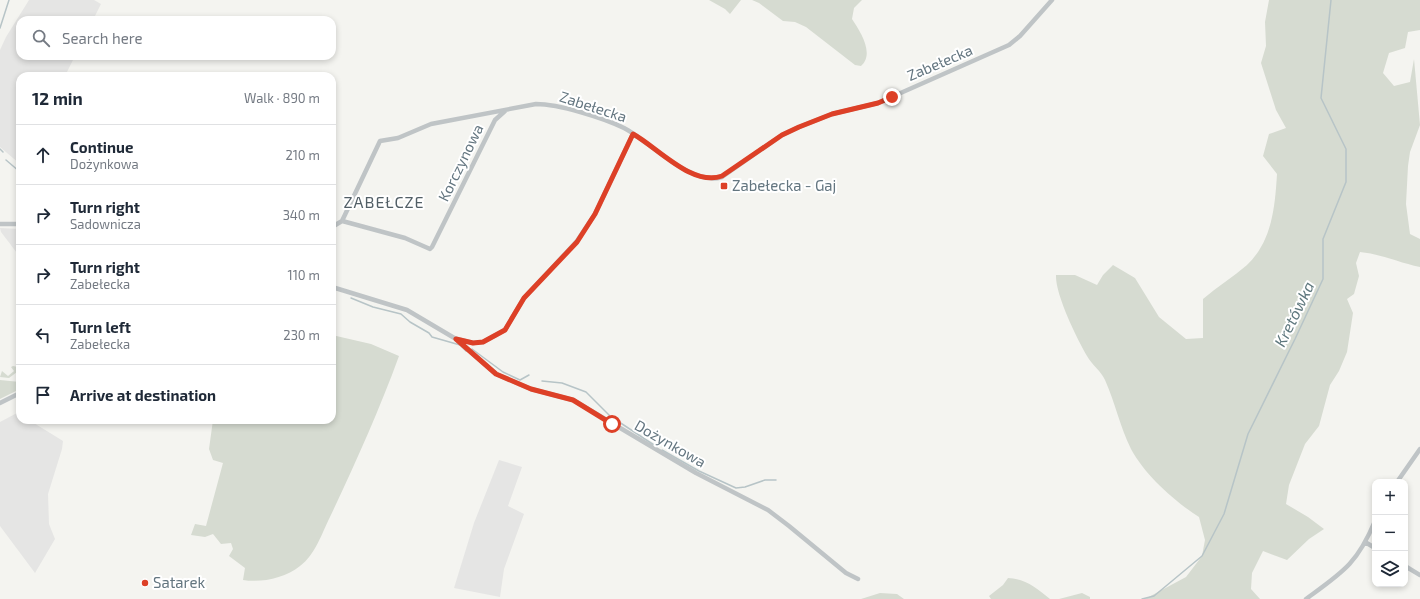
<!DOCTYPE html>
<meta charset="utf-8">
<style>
body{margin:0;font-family:"Exo 2",sans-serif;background:#f2f2f3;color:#1f2937}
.controls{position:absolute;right:12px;bottom:12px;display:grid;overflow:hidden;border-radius:8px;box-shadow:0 2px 6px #0003}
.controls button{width:36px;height:36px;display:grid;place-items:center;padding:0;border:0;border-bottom:1px solid #e0e1e3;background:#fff;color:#1f2937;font:20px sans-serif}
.stop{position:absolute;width:12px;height:12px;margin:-9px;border:3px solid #dd4027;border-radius:50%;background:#fff}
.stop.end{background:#dd4027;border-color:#fff;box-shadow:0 1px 4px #0008}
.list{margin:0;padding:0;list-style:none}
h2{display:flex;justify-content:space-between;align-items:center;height:52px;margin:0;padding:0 16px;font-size:17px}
h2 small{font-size:13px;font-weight:400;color:#747a83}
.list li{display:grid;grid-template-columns:26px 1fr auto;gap:12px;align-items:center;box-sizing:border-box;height:60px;padding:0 16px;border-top:1px solid #e0e1e3}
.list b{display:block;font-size:15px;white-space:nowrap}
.list p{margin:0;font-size:13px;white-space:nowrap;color:#747a83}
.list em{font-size:13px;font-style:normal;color:#747a83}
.icon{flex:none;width:22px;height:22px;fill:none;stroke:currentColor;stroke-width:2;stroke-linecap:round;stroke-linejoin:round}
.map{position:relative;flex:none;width:1420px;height:599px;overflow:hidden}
.search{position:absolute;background:#fff;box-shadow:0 2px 6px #0003;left:16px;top:16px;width:320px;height:44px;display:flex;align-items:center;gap:10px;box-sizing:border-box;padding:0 14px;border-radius:12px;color:#747a83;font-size:15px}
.panel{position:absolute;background:#fff;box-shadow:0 2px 6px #0003;left:16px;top:72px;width:320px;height:352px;border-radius:12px}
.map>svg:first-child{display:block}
</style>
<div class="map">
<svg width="1420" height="599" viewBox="0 0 1420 599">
<rect width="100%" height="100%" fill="#f4f4f0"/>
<path fill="#e5e5e4" d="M29 0H94L101 4 93 20H20V56H75L65 76H20V164L0 147V50L6 37Z
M0 228 20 229V257L1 232Z
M17 413 20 415V420H29L63 441 62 449 48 494 49 524 55 539 35 573 0 526V422Z
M499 460 522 467 508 506 524 514 504 569 500 597 454 588 474 523Z"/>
<path fill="#d6dbd1" d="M709 0H741L730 14 725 9Z
M752 0H862L854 8 852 19C860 31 875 54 861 66L855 65 806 27 795 22 783 21 759 3Z
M1269 0H1420V30L1408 32 1405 48 1389 53 1383 73 1394 86 1410 82 1414 59 1420 125 1410 152 1408 166 1406 204 1410 234 1420 239V267C1400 263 1381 254 1360 252L1356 263 1359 276 1354 294 1347 299 1353 313 1347 352 1339 371 1330 385 1319 426 1305 444 1289 485 1286 504 1308 517 1324 529 1309 539 1287 560 1263 551 1252 573 1251 589 1260 599H1145L1186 577 1202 556 1205 540 1199 517C1174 501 1145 475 1131 449 1120 427 1115 402 1105 380 1101 371 1092 365 1087 356 1077 339 1055 294 1056 275H1075L1097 285 1103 275 1113 265 1135 278 1159 317 1186 339 1203 338V299C1217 287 1233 277 1247 265 1272 241 1275 207 1277 174L1263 156 1269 134 1286 128 1276 110 1261 63 1266 46 1265 22Z
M332 335 371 344 399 356C379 411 355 464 330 517 322 533 315 555 300 566 285 578 262 583 243 580L245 568 229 556 233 549 231 543 221 544 213 534 205 537 191 535 195 524 206 526 223 463 213 460 209 449 213 420H332Z
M13 366 18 367 17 372 9 378 0 377 2 371 8 376 14 371 11 367Z
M0 380 20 382V389L0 399Z
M1008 578C1026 579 1036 588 1050 599H991L989 596 1003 585Z
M880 593 897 594 904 599H861Z
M1082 593 1090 597V599H1059Z"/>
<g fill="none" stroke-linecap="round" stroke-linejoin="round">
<path stroke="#b7c4c7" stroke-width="1.5" d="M0 28 9 0
M0 149 3 152
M6 160 20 172
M332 292 333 293
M351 298 373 307 401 314 410 322 429 333 432 337 460 345 466 351
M472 349 503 372 520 380 529 375
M542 381 562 383 586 392 610 416 657 447
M662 450 699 471 736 488 745 487 765 480H776
M1142 599 1154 596 1202 556 1224 514 1248 434 1295 339 1323 279V239L1346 182V149L1321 98 1331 0"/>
<path stroke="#bfc4c6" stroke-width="4.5" d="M342 221 380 141 398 138 431 124 536 104C559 104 604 118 624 128 651 142 691 187 722 177L782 135 799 127 832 114 878 103 1009 45 1020 36 1052 0
M0 224H20
M332 227 342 221 346 222 405 238 430 249 432 247 495 120 505 111
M332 287 407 310 456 339 496 374 531 389 573 400 696 473 768 510 789 526 846 573 858 579
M457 339 473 343 483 342 505 330 524 298 577 241 595 214 633 134
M0 403 20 393
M1397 482 1420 449
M1365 542 1375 548
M1405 566 1420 575
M1306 599C1343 572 1357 564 1375 521"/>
</g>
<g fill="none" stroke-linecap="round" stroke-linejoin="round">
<path stroke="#dd4027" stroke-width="5" d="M612 424 573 400 531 389 496 374 456 339 473 343 483 342 505 330 524 298 577 242 595 214 633 134C657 147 692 187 722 176L782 135 799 127 832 114 878 103 892 97"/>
</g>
<g fill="#dd4027" stroke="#fff" stroke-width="1.5">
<rect x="720" y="182" width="8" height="8" rx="2"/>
<circle cx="145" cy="583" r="4"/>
</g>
<g text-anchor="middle" stroke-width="4" stroke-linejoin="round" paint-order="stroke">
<g font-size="15" fill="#647680" stroke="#fff">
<text transform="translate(940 63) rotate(-23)" y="5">Zabełecka</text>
<text transform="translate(593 107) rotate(18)" y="5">Zabełecka</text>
<text transform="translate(461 163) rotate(-64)" y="5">Korczynowa</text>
<text transform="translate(670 444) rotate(30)" y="5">Dożynkowa</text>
</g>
<g font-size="15" fill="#647680" stroke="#fff" text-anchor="start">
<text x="732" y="191">Zabełecka - Gaj</text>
<text x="153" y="588">Satarek</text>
</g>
<g font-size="16" letter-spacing="1" fill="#525f66" stroke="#fff">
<text x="384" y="208">ZABEŁCZE</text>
</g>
<g font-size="16" font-style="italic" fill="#5f787e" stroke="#fff">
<text transform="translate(1294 314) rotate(-64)" y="6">Kretówka</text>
</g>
</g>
</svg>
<div class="controls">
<button>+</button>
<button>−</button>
<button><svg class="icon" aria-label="layers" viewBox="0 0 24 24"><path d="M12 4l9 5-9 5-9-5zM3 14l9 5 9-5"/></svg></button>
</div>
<div class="stop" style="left:612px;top:424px"></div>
<div class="stop end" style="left:892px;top:97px"></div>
<div class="search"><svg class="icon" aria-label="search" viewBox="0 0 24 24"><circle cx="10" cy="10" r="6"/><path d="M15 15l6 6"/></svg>Search here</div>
<section class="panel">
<h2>12 min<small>Walk · 890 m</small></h2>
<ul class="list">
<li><svg class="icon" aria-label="ahead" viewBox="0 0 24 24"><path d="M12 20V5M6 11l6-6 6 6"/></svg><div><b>Continue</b><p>Dożynkowa</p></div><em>210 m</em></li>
<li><svg class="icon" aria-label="right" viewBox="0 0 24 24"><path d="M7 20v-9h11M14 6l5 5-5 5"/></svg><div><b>Turn right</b><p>Sadownicza</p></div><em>340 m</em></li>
<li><svg class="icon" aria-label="right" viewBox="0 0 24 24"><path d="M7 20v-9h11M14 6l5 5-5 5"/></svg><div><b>Turn right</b><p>Zabełecka</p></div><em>110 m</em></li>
<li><svg class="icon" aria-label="left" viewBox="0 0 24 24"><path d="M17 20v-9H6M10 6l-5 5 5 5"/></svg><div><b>Turn left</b><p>Zabełecka</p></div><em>230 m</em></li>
<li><svg class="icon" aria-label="arrive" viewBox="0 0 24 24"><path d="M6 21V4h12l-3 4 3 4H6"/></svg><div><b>Arrive at destination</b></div></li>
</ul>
</section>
</div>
